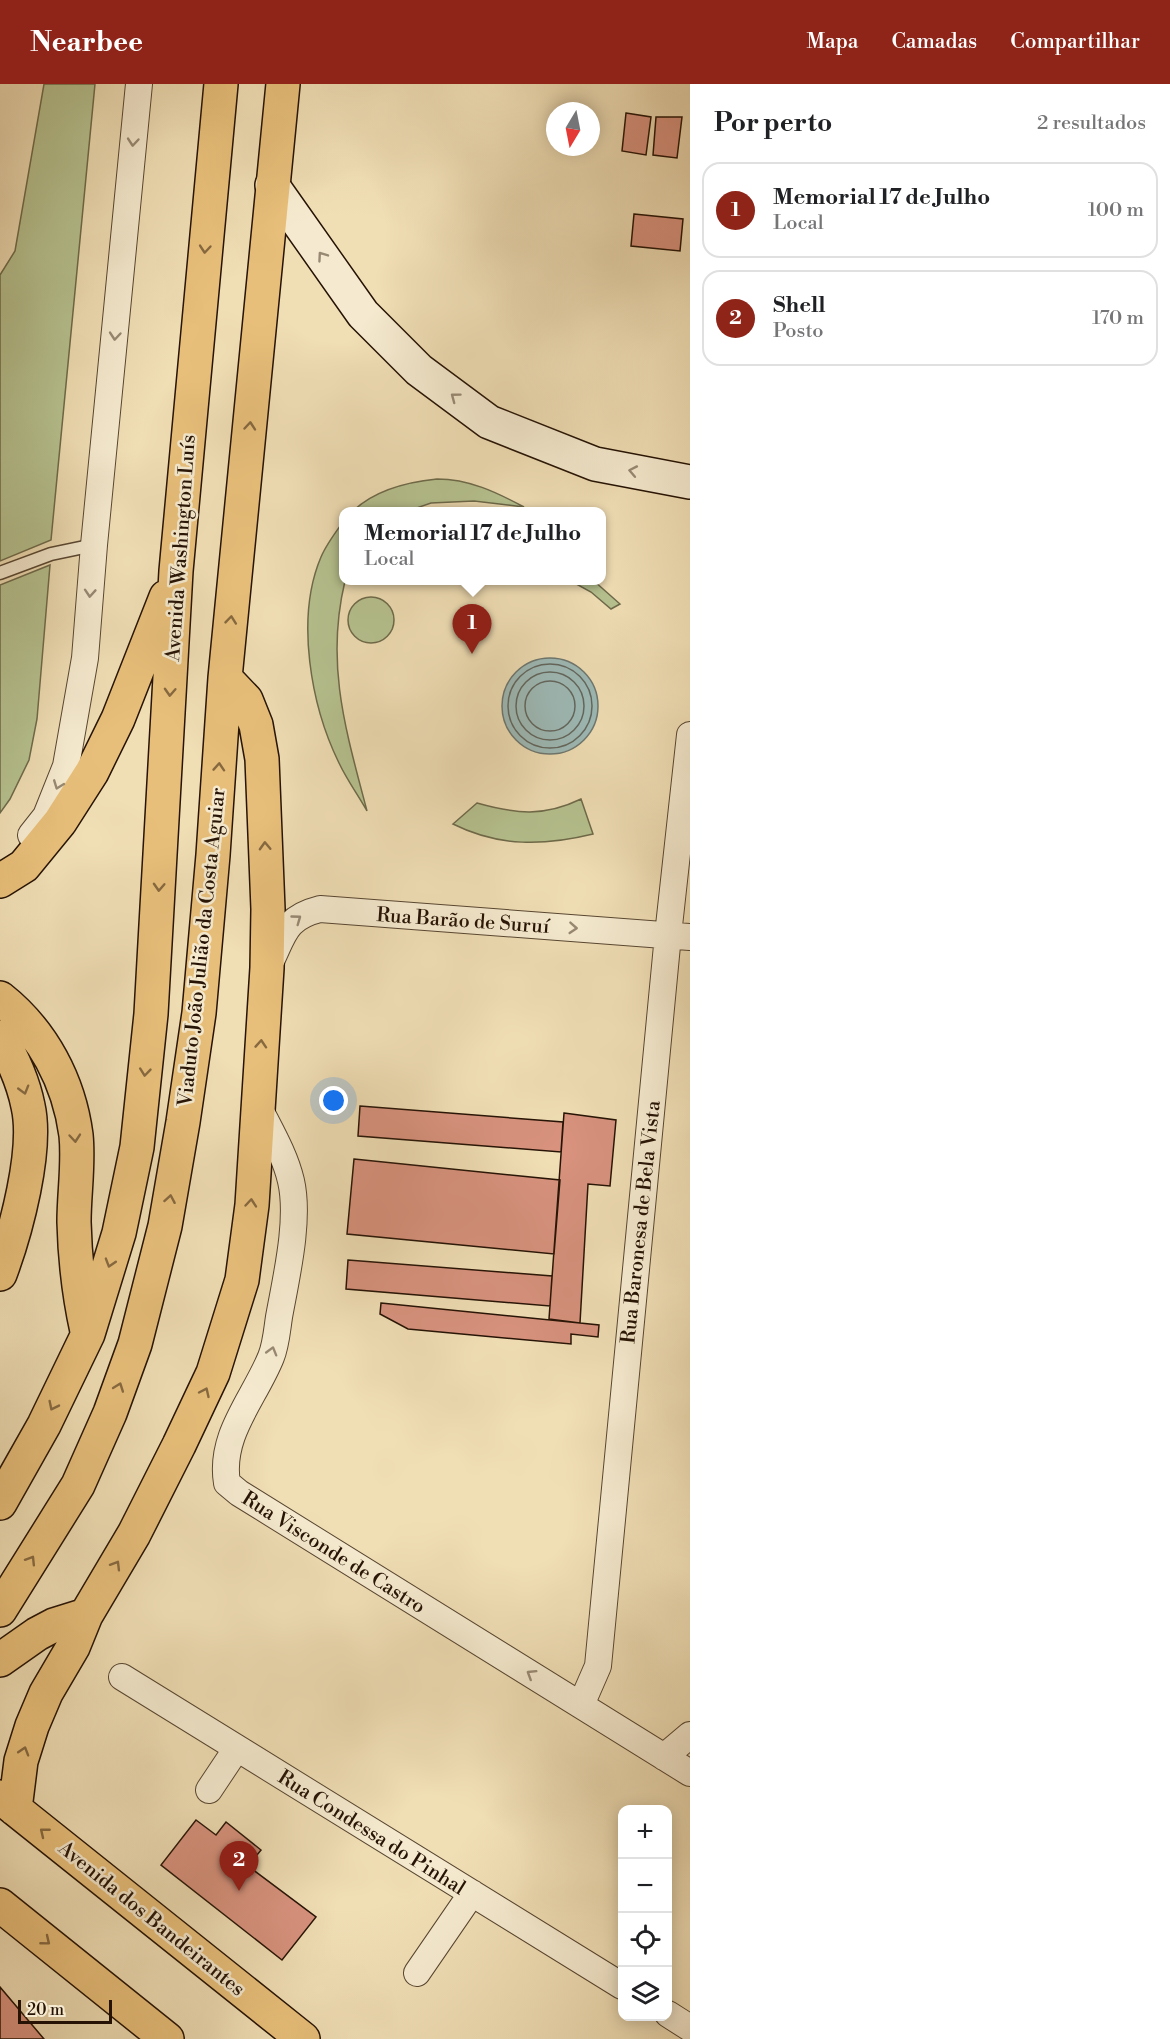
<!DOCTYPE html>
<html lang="pt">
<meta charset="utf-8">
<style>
body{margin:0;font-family:"Libre Bodoni",serif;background:#f6f6f6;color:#202124}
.controls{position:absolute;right:18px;bottom:18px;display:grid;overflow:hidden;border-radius:12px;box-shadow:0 3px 15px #0003}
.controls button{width:54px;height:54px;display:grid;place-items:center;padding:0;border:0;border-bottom:2px solid #e0e0e0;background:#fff;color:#202124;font:30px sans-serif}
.compass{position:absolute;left:546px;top:18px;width:54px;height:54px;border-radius:50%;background:#fff;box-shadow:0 3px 15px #0003;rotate:190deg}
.scale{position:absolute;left:18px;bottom:15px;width:94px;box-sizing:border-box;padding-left:6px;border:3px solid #261305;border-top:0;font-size:16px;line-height:21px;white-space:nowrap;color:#261305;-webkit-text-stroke:4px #f5eacf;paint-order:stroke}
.you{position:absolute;left:334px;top:1017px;width:21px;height:21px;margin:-15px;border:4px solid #fff;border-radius:50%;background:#1a73e8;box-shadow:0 0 0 9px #1a73e833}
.badge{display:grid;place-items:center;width:39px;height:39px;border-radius:50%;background:#8f2418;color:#fff;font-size:20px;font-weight:700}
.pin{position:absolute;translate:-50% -50px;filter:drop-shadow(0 2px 3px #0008)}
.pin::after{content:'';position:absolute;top:32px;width:21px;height:18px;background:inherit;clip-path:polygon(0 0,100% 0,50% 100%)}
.popup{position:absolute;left:339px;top:423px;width:267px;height:78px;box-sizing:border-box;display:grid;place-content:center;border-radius:12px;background:#fff;filter:drop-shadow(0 2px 4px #0005);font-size:20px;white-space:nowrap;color:#757577}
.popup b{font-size:22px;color:#202124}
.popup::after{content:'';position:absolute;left:50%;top:100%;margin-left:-12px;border:12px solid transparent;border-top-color:#fff}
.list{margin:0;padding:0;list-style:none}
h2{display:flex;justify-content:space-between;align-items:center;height:78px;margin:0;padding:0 24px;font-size:26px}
h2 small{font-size:20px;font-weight:400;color:#757577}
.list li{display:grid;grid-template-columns:39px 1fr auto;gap:18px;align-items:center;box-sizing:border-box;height:96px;margin:0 12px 12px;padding:0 12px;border:2px solid #e0e0e0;border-radius:18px}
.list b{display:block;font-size:22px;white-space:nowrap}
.list p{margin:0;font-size:20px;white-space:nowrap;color:#757577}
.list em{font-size:20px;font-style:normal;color:#757577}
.icon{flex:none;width:33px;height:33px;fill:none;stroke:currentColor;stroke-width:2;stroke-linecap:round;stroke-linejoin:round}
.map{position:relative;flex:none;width:690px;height:1955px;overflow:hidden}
header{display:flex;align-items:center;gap:36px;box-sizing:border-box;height:84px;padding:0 30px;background:#8f2418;color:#fff}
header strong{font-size:28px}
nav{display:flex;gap:33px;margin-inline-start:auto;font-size:21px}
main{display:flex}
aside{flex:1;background:#fff}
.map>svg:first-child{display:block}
</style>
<header>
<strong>Nearbee</strong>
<nav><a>Mapa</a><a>Camadas</a><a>Compartilhar</a></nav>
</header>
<main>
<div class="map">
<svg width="690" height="1955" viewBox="0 0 690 1955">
<rect width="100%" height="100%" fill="#f0deb5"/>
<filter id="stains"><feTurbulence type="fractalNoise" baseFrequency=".00333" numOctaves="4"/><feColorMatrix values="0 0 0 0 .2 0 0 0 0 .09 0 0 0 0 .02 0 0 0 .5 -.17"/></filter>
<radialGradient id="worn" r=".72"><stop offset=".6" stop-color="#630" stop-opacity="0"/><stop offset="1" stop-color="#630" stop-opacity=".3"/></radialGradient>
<path fill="#b6c290" stroke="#6e6a4a" stroke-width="1.5" d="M44 0H95L51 456 0 477V191L15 167Z
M437 395C469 395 496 408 524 423L474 417 431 419 408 427H353C375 406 407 398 437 395Z
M343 438V496L345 497C325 580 346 647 367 727 358 711 347 696 339 679 311 622 295 534 321 473 326 461 335 449 343 438Z
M50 481 37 635 29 676 10 715 0 729V501Z
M571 497H594L620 520 611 525 591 508Z
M348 536a23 23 0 1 1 46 0a23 23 0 1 1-46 0Z
M581 715 593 750C544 762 499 763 453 740L477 719C516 730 544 733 581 715Z"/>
<path fill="#9dbab7" stroke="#6d7770" stroke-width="1.5" d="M502 622a48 48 0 1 1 96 0a48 48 0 1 1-96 0Z"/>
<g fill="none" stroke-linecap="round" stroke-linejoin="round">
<path stroke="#62665e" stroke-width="1.5" d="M508 622a42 42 0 1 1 84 0a42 42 0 1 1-84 0Z
M516 622a34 34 0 1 1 68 0a34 34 0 1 1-68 0Z
M525 622a25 25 0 1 1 50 0a25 25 0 1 1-50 0Z"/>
</g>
<path fill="#d8927e" stroke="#261305" stroke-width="1.5" d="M626 29 651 33 646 71 622 67Z
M656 33H682L677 74 653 71Z
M634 130 683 135 680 167 631 162Z
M360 1022 563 1038 561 1068 358 1052Z
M564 1029 616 1036 610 1102 588 1100 580 1239 549 1235Z
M354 1075 560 1096 554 1170 347 1150Z
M348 1176 552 1192 550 1222 346 1205Z
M381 1219 580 1239 599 1241 598 1253 571 1250V1260L408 1245 380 1230Z
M196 1736 216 1751 226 1738 261 1766 248 1782 316 1833 282 1876 161 1781Z
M0 1903 44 1955H0Z"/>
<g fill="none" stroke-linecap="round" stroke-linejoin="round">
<g stroke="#584631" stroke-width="15">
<path id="lane" d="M0 489 51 470 94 461"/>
</g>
<g stroke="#584631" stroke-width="28">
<path id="street" d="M31 751 46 732 66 682 85 574 94 461 139 0
M269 881C284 851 284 834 320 825L690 853
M258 1022C270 1046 285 1071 291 1097 300 1136 286 1194 279 1233 277 1246 276 1261 271 1273 254 1315 219 1351 227 1399L239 1409 690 1689
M122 1593 622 1902
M581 1621 598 1582 668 851 690 651
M664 1673 690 1651
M209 1706 237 1664
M417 1889 472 1809
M668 1930 690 1944"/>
</g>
<g stroke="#261305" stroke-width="36">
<path id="secondary" d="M272 101 363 230 419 286 489 338 595 380 690 398"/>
</g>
<g stroke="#261305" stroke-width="36">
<path id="highway" d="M0 797 24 782 60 738 92 688 118 635 166 513
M0 914C43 948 69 998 76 1051 79 1080 74 1109 74 1138 75 1176 79 1211 87 1247
M0 953C13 975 23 997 28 1022 38 1066 16 1147 0 1190
M0 1419 44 1341 88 1250 119 1149 137 1063 151 930 176 487 221 0
M0 1526 78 1401 110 1329 135 1260 165 1142 183 1038 199 929 213 771 225 594 283 0
M0 1576 37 1550 54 1541 86 1531
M0 1713 303 1955
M15 1725 21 1677 32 1642 46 1609 73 1563 86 1531 134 1450 179 1361 213 1289 242 1196 252 1121 267 884 268 825 262 675 256 641 246 616 225 594
M0 1821 167 1955"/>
</g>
<use href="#lane" stroke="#f5eacf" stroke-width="12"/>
<use href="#street" stroke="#f5eacf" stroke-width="26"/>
<use href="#secondary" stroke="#f5eacf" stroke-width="33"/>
<use href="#highway" stroke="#e8bf7a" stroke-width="33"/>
</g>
<defs><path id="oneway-chevron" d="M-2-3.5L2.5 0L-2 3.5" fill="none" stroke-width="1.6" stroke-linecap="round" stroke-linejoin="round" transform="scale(1.5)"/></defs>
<g stroke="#988974">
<use href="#oneway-chevron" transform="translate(133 58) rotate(95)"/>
<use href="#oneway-chevron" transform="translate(322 172) rotate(-125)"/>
<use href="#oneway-chevron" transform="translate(115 252) rotate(95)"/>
<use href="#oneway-chevron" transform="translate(455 313) rotate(-143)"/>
<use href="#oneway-chevron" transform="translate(633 387) rotate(-169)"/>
<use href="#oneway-chevron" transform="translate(90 509) rotate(94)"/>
<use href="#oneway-chevron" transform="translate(58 701) rotate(111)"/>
<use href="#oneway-chevron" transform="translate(297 835) rotate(-36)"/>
<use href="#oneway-chevron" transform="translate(573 844) rotate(4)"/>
<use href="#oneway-chevron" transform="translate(272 1267) rotate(-74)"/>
<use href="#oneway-chevron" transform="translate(531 1590) rotate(-148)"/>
</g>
<g stroke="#876940">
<use href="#oneway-chevron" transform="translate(205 165) rotate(95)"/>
<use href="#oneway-chevron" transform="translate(250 342) rotate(-85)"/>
<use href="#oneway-chevron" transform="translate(231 536) rotate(-84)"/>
<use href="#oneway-chevron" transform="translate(170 608) rotate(93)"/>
<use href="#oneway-chevron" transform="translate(219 683) rotate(-86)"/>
<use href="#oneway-chevron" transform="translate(265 762) rotate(-92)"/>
<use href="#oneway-chevron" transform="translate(159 803) rotate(93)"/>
<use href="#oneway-chevron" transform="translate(261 960) rotate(-86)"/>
<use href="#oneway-chevron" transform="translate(145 988) rotate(96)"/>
<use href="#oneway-chevron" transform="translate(24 1006) rotate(74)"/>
<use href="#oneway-chevron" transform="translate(75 1054) rotate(85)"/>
<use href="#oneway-chevron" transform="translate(170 1115) rotate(-80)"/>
<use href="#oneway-chevron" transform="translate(251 1119) rotate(-85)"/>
<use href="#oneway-chevron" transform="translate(110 1179) rotate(107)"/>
<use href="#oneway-chevron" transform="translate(119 1303) rotate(-70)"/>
<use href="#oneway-chevron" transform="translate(205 1308) rotate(-65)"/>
<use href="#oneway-chevron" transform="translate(53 1322) rotate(116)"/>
<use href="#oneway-chevron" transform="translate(31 1476) rotate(-58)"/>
<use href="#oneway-chevron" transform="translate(116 1481) rotate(-59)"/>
<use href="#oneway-chevron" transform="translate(24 1667) rotate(-73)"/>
<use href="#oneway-chevron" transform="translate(44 1748) rotate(-141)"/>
<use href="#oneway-chevron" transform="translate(46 1857) rotate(39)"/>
</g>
<g text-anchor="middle" stroke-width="5" stroke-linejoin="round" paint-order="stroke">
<g font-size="20" fill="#261305" stroke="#f5eacf">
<text transform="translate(180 464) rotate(-86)" y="7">Avenida Washington Luís</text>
<text transform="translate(463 836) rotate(4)" y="7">Rua Barão de Suruí</text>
<text transform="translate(201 863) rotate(-84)" y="7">Viaduto João Julião da Costa Aguiar</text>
<text transform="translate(640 1138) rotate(-84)" y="7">Rua Baronesa de Bela Vista</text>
<text transform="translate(334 1468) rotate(32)" y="7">Rua Visconde de Castro</text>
<text transform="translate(372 1748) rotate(32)" y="7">Rua Condessa do Pinhal</text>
<text transform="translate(152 1834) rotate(39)" y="7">Avenida dos Bandeirantes</text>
</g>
</g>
<rect width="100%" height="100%" filter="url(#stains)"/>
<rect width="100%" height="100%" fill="url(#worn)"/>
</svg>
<div class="controls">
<button>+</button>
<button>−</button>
<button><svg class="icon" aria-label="locate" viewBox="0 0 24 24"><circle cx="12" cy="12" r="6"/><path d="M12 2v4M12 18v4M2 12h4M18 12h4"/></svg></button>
<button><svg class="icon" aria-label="layers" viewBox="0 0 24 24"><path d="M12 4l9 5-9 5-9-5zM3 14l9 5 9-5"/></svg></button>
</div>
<svg class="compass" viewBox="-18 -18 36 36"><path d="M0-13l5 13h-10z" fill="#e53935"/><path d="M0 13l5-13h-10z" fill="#757577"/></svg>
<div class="scale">20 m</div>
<div class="you"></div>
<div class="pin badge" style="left:472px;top:570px">1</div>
<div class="popup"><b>Memorial 17 de Julho</b>Local</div>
<div class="pin badge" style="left:239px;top:1807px">2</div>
</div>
<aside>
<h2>Por perto<small>2 resultados</small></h2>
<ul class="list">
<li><span class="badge">1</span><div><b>Memorial 17 de Julho</b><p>Local</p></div><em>100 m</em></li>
<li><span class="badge">2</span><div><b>Shell</b><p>Posto</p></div><em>170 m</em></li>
</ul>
</aside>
</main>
